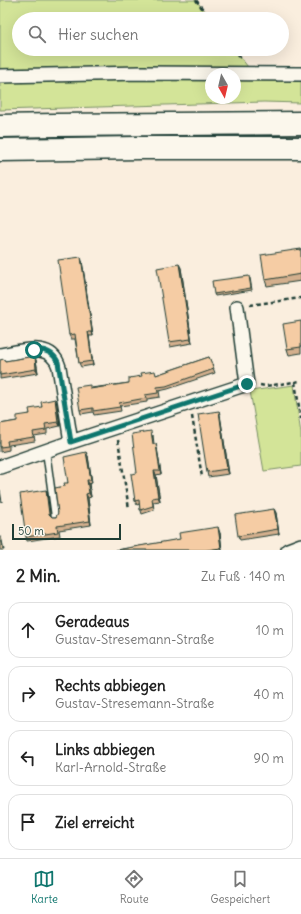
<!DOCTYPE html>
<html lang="de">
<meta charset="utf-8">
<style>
body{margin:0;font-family:Delius,sans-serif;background:#f2f2f2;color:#222}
.compass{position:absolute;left:205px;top:68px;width:36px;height:36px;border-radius:50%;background:#fff;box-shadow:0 4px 16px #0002;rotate:172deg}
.scale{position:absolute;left:12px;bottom:10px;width:109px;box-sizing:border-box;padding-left:4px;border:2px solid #1f3d34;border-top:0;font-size:11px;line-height:14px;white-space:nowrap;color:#1f3d34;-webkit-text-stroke:3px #fbf7ec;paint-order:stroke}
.stop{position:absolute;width:12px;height:12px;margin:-9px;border:3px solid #0f766e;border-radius:50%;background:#fff}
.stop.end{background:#0f766e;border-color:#fff;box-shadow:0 1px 4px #0008}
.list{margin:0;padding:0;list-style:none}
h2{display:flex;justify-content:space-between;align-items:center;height:52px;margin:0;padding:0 16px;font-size:17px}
h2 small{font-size:13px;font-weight:400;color:#767676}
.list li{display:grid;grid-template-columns:26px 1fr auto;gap:12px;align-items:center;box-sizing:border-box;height:56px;margin:0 8px 8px;padding:0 8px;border:1px solid #e0e0e0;border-radius:12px}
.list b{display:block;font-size:15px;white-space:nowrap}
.list p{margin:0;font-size:13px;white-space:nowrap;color:#767676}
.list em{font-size:13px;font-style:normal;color:#767676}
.icon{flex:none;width:22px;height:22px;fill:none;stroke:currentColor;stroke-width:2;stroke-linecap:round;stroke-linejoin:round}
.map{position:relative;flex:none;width:301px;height:550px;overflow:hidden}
.search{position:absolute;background:#fff;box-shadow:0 4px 16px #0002;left:12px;right:12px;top:12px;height:44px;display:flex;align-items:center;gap:10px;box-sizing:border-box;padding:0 14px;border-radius:22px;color:#767676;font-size:15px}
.sheet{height:308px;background:#fff}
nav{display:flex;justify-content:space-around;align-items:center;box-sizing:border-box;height:56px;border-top:1px solid #e0e0e0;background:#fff;font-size:11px;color:#767676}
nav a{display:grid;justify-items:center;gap:2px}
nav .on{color:#0f766e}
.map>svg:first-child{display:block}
</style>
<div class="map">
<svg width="301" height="550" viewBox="0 0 301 550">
<rect width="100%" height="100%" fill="#faeede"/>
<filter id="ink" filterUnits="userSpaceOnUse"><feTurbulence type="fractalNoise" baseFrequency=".025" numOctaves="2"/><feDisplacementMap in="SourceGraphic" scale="8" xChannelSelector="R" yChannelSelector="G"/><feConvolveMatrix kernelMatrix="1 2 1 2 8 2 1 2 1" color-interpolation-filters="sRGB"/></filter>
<g filter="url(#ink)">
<path fill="#d3e498" stroke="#799066" d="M0 0H196L210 19H19V49H234L248 67 0 72Z
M0 78H211V98H235V78L301 80V103L264 102 0 110Z
M294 385 301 434V466L264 471 250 391Z"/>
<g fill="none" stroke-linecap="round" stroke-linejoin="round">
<g stroke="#1f3d34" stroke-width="9">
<path id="lane" d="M46 451 55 517"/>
</g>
<g stroke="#1f3d34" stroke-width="16">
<path id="street" d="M0 76 141 73 301 74
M0 355C21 352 51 340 59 367L71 442
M0 467 71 442 247 384 237 307
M288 550 301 545"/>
</g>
<g stroke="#1f3d34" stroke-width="25">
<path id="highway" d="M0 126 55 125 301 123
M0 150 139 148H301"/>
</g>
<path stroke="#1f3d34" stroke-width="2.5" stroke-dasharray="4 3" stroke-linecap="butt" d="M196 0 210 19
M234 49 242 60
M250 305 301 298
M295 382 301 419
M260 385 266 386 301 381
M192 416 202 477
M118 440 129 509"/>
<use href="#lane" stroke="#fbf7ec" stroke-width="6"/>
<use href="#street" stroke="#fbf7ec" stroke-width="13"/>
<use href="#highway" stroke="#fbf7ec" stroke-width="22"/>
</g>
<path fill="#d3af8d" stroke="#1f3d34" d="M301 249V281L267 286 265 280Z
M82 261 93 336H89L93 365 81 367 79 363 75 339H71L69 335Z
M179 264 181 268 192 343 170 347 169 342Z
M250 278 252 290 215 296 214 294Z
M301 321V353L289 355 287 349Z
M209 357 215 373 168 389 159 391 160 397 147 399V402L120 406 121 411 94 415 93 412 81 414 80 410 91 388 129 383 156 375Z
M0 360 5 361 36 360 38 373 0 379Z
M55 399 57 404 60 426 47 429V434L34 436 35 441 9 445V450L0 452V424L17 421Z
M219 411 220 415 229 474 208 477 207 472Z
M153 435 154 444 157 448 161 474 156 475 160 501 153 502 154 510 142 514 139 504 137 505 135 501Z
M88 456 92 483 89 484 91 497 88 498 91 525 59 530 60 536 27 541 26 537 46 490 47 493 50 516 52 517H56L58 513 65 486Z
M274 509 276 513 279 534 240 540 238 536Z
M220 533 222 550H116Z"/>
<path fill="#ac8f73" stroke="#1f3d34" d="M81 257 82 261 93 336 92 332Z
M179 264 181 268 192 343 191 339Z
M88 332 89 336 93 365 92 361Z
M35 356 36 360 38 373 36 369Z
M55 399 57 404 60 426 58 422Z
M219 411 220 415 229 474 227 469Z
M156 444 157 448 161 474 160 471Z
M86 452 88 456 92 483 91 480Z
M154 471 156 475 160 501 158 497Z
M87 480 89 484 91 497 89 493Z
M0 490 2 502 0 498Z
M46 490 47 493 51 518 49 514Z
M86 494 88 498 91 525 90 521Z
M274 509 276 513 279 534Z
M218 527 220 533 222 550 221 548Z
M1 537 2 541 4 550H3Z"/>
<path fill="#f5cca4" stroke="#1f3d34" d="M301 249V274L265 280 261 255Z
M81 257 92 332H88L92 361 79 363 75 334 69 335 58 260Z
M179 264 191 339 169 342 157 268Z
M249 276 251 288 214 294 212 281Z
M301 321V347L287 349 283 324Z
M35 356 36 369 0 375V360L4 359 5 361Z
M209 357 214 369 166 386 157 387 158 393 145 395 146 398 119 403 120 407 93 411V408L80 410 76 387 90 385V389L129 383V378L142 376 141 373 155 371 156 375Z
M55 399 58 422 45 424 46 430 33 432 34 437 7 441 8 446 0 447V424L17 421V416L30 414 29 409 42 407 41 402Z
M219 411 227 469 207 472 198 414Z
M151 431 153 444H156L160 471H154L158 497 152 498 153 506 140 510 139 500 135 501 131 474 137 473 132 434Z
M86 452 91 480H87L89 493 86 494 90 521 57 526 58 532 26 537 20 494 46 490 49 514 52 517H56L58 513 55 488 65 486 64 483H68L64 457Z
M274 509 278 529 238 536 235 515Z
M218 527 221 548 206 550H116L180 539 179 533Z
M0 537H1L3 550H0Z"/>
</g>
<g fill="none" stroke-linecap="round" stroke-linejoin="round" filter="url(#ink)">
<path stroke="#0f766e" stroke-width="5" d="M34 350C45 349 53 352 58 362L71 442 247 384"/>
</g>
</svg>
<svg class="compass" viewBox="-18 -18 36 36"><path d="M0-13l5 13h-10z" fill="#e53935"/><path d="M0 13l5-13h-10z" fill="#767676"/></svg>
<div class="scale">50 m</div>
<div class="stop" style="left:34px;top:350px"></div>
<div class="stop end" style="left:247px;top:384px"></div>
<div class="search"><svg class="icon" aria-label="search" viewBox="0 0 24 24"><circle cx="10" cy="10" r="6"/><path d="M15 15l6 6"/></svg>Hier suchen</div>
</div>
<section class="sheet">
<h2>2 Min.<small>Zu Fuß · 140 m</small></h2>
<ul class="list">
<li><svg class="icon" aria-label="ahead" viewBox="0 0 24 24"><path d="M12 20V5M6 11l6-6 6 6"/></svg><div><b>Geradeaus</b><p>Gustav-Stresemann-Straße</p></div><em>10 m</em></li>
<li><svg class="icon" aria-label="right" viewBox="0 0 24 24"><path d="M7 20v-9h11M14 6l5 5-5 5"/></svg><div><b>Rechts abbiegen</b><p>Gustav-Stresemann-Straße</p></div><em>40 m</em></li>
<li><svg class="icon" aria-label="left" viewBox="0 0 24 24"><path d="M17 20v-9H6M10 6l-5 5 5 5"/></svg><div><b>Links abbiegen</b><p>Karl-Arnold-Straße</p></div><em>90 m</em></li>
<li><svg class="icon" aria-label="arrive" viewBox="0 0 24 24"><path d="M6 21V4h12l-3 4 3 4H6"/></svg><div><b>Ziel erreicht</b></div></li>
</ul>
</section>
<nav>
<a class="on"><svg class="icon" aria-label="map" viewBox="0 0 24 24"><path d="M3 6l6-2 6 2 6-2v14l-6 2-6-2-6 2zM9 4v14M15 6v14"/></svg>Karte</a>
<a><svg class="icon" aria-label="directions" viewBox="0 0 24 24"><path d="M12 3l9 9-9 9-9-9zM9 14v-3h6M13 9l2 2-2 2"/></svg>Route</a>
<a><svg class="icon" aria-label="saved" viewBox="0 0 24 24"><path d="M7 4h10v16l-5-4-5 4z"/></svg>Gespeichert</a>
</nav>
